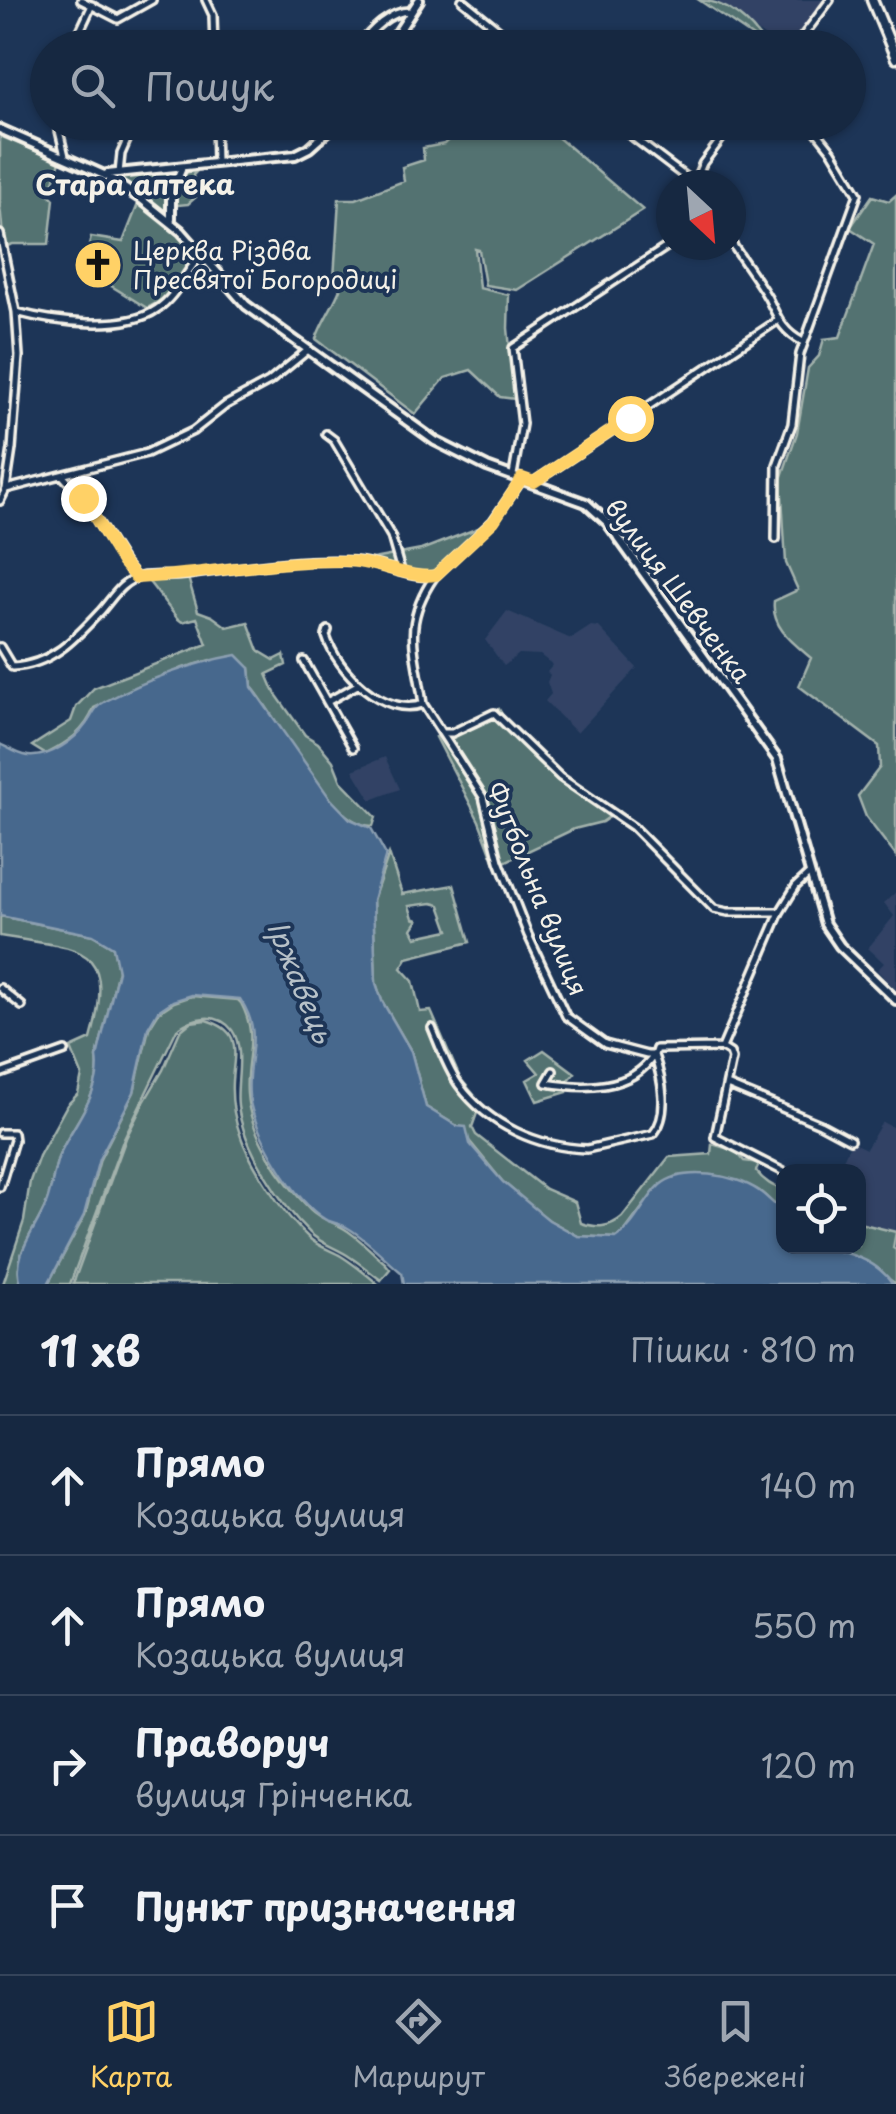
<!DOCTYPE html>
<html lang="uk">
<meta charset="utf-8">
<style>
body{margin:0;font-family:"Playpen Sans",sans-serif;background:#23344c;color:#f1f3f6}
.controls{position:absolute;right:30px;bottom:30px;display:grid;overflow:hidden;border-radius:20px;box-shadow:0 2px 8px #0004}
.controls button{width:90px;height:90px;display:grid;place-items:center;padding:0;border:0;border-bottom:2px solid #35445a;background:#162841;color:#f1f3f6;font:50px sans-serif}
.compass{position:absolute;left:656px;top:170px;width:90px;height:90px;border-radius:50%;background:#162841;box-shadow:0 2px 8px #0004;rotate:154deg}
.stop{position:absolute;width:30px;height:30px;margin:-22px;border:8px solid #ffd166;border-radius:50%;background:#fff}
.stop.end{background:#ffd166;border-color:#fff;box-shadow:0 2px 10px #0008}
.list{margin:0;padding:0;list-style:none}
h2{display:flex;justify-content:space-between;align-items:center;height:130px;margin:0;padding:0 40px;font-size:42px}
h2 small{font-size:32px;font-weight:400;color:#9ea6b1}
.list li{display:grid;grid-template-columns:65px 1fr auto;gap:30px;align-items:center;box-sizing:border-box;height:140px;padding:0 40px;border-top:2px solid #35445a}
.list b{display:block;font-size:38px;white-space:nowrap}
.list p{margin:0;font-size:32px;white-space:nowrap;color:#9ea6b1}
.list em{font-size:32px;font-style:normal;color:#9ea6b1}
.icon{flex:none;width:55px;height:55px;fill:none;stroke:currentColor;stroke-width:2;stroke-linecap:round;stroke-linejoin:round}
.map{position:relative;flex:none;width:896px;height:1284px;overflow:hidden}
.search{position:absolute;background:#162841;box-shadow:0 2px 8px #0004;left:30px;right:30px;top:30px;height:110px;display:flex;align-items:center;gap:25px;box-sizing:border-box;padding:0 35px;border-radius:55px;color:#9ea6b1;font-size:38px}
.sheet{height:690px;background:#162841}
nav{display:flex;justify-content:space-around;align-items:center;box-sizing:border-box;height:140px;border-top:2px solid #35445a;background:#162841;font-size:28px;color:#9ea6b1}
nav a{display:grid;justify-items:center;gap:5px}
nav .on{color:#ffd166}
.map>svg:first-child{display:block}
</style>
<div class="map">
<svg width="896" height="1284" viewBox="0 0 896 1284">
<rect width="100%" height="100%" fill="#1d3557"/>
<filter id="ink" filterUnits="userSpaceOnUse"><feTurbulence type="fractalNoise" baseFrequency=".01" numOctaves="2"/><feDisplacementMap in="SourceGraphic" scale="20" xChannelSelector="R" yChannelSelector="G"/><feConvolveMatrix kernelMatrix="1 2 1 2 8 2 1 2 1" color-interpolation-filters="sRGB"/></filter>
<g filter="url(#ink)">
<path fill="#314365" d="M715 0H823L787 47 780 48Z
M507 611 571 639 591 626 599 627 637 668 577 733 545 701 551 694 547 682 550 675 547 672 553 665 540 655 519 654 504 666 485 640Z
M385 757 400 789 371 800 353 770Z
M896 892V990L877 970 884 963 868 948 894 916 884 903Z
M882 1122 896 1129V1232L859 1223 858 1172H837L851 1142 866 1149Z"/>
<path fill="#527271" stroke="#a3b2ac" stroke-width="2.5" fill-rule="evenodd" d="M699 0C726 0 752 24 765 45Z
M467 122 541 123 643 210 517 290 485 285 479 250 475 249 479 288 509 295 508 328 515 399 500 397 471 370 445 378 415 414 316 339C322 321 333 307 340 289L334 279 339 199H356L404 181 402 167 424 160 423 148 444 144Z
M0 136 60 161 50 195 54 199 49 244H13L4 247 0 204Z
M175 172 167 195V215L112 176Z
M189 172H196L193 175 196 197 188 204 178 205C171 198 177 184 181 175Z
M896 195V856L866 817 858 796 880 767 879 746 799 686 811 658C792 642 771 627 774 601L798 590 786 563 781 479 797 433 808 368 819 356 824 339 840 337 874 244 850 228 872 196 889 201Z
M138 204 169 226 196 255 167 297 147 308 108 284H80L91 237 123 242Z
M481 527 431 574H413L373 559 421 550Z
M186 571 198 611 212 616 227 627 248 622 259 651 274 660 284 655 286 665 267 674 275 693 305 735 318 743 333 761 341 781 376 817 373 826C327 826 281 720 252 687L250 668 211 660 183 668 94 708C85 732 67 743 45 754L32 746 71 721 76 707 94 688 207 644 197 618 182 622 177 618 143 574Z
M499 709C517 745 582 793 618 811L602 822 574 829 496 866 479 821 436 737Z
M389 854 402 894 454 885 470 942 407 958 401 968 413 981 420 1012 431 1011 460 1078 485 1108 477 1113 472 1127 476 1135 545 1189 575 1202 581 1223C597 1228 609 1228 622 1217L669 1157 711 1154 712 1144 736 1151 744 1161 760 1163 756 1171C762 1179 775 1190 783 1187V1210C773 1205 767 1196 758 1190 741 1180 697 1175 677 1176L644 1205 622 1235 616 1238 578 1236 549 1220 533 1208 503 1182 457 1126 426 1107 411 1051 382 1001 376 983 373 900ZM432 903 440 905 449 930 416 937 412 929 418 920 413 918 409 906Z
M0 916 93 935 113 947 118 970 97 1057C103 1094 71 1125 58 1158 53 1173 52 1189 46 1204 36 1230 11 1255 21 1284H3L24 1221 30 1181 39 1156 67 1105 78 1094 82 1075 71 1048 91 1039C118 940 78 950 0 936Z
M192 996 238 1000 241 1003C260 1040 244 1056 247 1094 250 1135 281 1180 310 1209 320 1219 331 1221 343 1228 358 1236 371 1252 385 1263L390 1269 381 1280C371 1273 361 1264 350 1257 337 1248 321 1244 310 1233 281 1205 243 1147 238 1106 235 1083 246 1050 232 1030 217 1011 193 1017 177 1029L124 1138 70 1284H48L85 1215 100 1159 134 1092 149 1028 159 1012 174 1002Z
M206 1020C243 1031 234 1051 232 1081 231 1099 234 1118 240 1134 250 1165 284 1215 308 1237 317 1246 330 1250 341 1256 354 1264 366 1274 378 1284H73L126 1138 144 1102 163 1070 180 1031 191 1022Z
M544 1050 575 1073 567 1082V1092L537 1101 527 1080 539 1073 528 1060Z
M859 1223 896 1232 893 1248 896 1250V1284L866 1263 830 1247 858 1246Z"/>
<path fill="#47688d" stroke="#8c9fb1" stroke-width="2.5" d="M237 655 250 668 252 687 329 797 350 819 371 828 386 855 373 900 376 983 382 1001 411 1051 426 1107 457 1126 466 1127 470 1144 503 1182 549 1220 578 1236 616 1238C635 1226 644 1200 660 1185 682 1166 736 1174 759 1191 768 1197 773 1205 783 1210L784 1246C820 1246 870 1250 893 1284H404L402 1273C385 1259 367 1239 348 1228 341 1224 333 1223 326 1220 294 1201 253 1132 249 1096 245 1057 265 1036 240 999L192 995 173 1001 158 1011 148 1028 134 1092 99 1159 84 1215 48 1284H21C11 1255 36 1230 46 1204 52 1189 53 1173 58 1158 71 1125 103 1094 97 1057L118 971 113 947 93 935 0 916V744C8 748 19 755 28 756 50 758 75 740 87 723 94 713 94 707 106 701 146 680 192 663 237 655Z"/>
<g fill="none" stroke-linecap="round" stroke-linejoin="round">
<g stroke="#f4f1e8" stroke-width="12">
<path id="minor" d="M81 0 118 19 152 0
M206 0 213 15 214 48
M462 0 521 48
M72 48 92 5
M289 48H294
M357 48C370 32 390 9 412 11
M794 48 830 0
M57 122 65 156
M215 122 216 162
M613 122 696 185
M119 173 121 154 135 122
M695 181 703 163 734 122
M0 234 16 312 19 356 12 449 6 489 0 501
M731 242C743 261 757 279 768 298 778 318 782 331 803 342
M16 312C53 322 124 332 157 309 177 296 186 270 203 253
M326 434 334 440 391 536 401 571
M62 475 83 498 123 562 136 578
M513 475 522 424 513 348 671 244
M534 482 777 321
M6 489 147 453 193 431 226 405 269 382 308 350
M776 539 777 465 792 424 800 354 858 194 832 151 809 122
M328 630 326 636C337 671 384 718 423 704L483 797 499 861 528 935 566 1016 605 1044 647 1055H654L656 1049 722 1048
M0 647 12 667C51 665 75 639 100 612 112 599 121 581 140 577 155 574 171 577 186 575 241 568 298 558 354 561 382 562 410 581 436 575L493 521 522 479
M304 661 353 748
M327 702 359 684
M423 704C416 652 401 625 434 577
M442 733H452L494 713 560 777 633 827 714 909 728 912H780
M0 988 22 1006
M432 1028C440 1047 447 1068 459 1085 489 1126 538 1147 587 1149L653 1134C670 1115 662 1078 654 1055
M722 1048 780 912 796 886 809 874
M722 1048 730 1053 732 1059 715 1137 784 1172
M553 1071 546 1083C583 1089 631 1091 654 1055
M0 1074 65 1051
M727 1085 820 1124 850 1140
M0 1133H13L14 1140 0 1187"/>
</g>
<g stroke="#f4f1e8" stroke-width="14">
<path id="tertiary" d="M388 48 419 0
M0 129 104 175 141 199 181 231 246 305 435 441 487 467 586 503 607 522 777 759 825 924 840 946 896 1000
M107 174 295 155 309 148 338 122
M171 219V193L181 170"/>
</g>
<g stroke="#f4f1e8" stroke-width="15">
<path id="secondary" d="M872 0 896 58"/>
</g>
<use href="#minor" stroke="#1d3557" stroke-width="5"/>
<use href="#tertiary" stroke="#1d3557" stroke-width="6"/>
<use href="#secondary" stroke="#1d3557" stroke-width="8"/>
</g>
</g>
<g fill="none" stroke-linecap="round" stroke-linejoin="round" filter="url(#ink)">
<path stroke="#ffd166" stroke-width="12" d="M83 498 122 562 136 578C206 574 275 560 345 561 376 561 412 580 436 575L494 521 522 478 534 482 630 418"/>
</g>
<defs>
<g id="church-disc" transform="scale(2.5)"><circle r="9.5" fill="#ffd166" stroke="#1d3557"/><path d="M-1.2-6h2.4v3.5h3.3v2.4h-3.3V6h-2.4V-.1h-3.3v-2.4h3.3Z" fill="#111"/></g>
</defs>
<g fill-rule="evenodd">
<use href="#church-disc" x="98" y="265"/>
</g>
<g text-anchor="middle" stroke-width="8" stroke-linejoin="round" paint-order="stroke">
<g font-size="25" fill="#f4f1e8" stroke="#1d3557" text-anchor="start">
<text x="133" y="260">Церква Різдва<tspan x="133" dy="29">Пресвятої Богородиці</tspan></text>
</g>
<g font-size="25" fill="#f4f1e8" stroke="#1d3557">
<text transform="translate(678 591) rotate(53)" y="9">вулиця Шевченка</text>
<text transform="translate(537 889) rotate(68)" y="9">Футбольна вулиця</text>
</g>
<g font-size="28" font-weight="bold" fill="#f4f1e8" stroke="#1d3557">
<text x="135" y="195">Стара аптека</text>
</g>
<g font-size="28" font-style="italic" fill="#b7c1c8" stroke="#1d3557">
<text transform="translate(300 982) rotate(68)" y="10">Іржавець</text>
</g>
</g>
</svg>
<div class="controls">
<button><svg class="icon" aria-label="locate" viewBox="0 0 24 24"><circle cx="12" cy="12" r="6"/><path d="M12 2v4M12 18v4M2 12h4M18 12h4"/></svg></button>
</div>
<svg class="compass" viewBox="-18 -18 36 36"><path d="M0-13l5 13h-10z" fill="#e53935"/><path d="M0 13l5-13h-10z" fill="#9ea6b1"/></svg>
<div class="stop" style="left:630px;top:418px"></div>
<div class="stop end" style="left:83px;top:498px"></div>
<div class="search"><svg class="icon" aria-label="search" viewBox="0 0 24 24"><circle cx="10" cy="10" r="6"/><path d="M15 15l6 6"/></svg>Пошук</div>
</div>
<section class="sheet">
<h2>11 хв<small>Пішки · 810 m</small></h2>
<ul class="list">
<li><svg class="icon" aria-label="ahead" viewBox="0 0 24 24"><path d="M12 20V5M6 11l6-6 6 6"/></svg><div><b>Прямо</b><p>Козацька вулиця</p></div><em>140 m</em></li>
<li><svg class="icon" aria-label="ahead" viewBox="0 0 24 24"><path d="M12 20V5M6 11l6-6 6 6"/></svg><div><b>Прямо</b><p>Козацька вулиця</p></div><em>550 m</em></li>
<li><svg class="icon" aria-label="right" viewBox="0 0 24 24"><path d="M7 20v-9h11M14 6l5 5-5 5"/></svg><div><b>Праворуч</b><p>вулиця Грінченка</p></div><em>120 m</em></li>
<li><svg class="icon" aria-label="arrive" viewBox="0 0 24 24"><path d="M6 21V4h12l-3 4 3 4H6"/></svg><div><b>Пункт призначення</b></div></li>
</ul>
</section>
<nav>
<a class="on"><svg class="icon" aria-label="map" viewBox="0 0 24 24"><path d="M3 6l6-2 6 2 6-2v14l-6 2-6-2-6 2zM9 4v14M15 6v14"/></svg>Карта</a>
<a><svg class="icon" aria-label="directions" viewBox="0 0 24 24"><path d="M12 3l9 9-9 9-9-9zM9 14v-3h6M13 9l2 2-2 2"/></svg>Маршрут</a>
<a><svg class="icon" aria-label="saved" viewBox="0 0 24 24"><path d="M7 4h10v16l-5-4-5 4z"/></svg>Збережені</a>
</nav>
